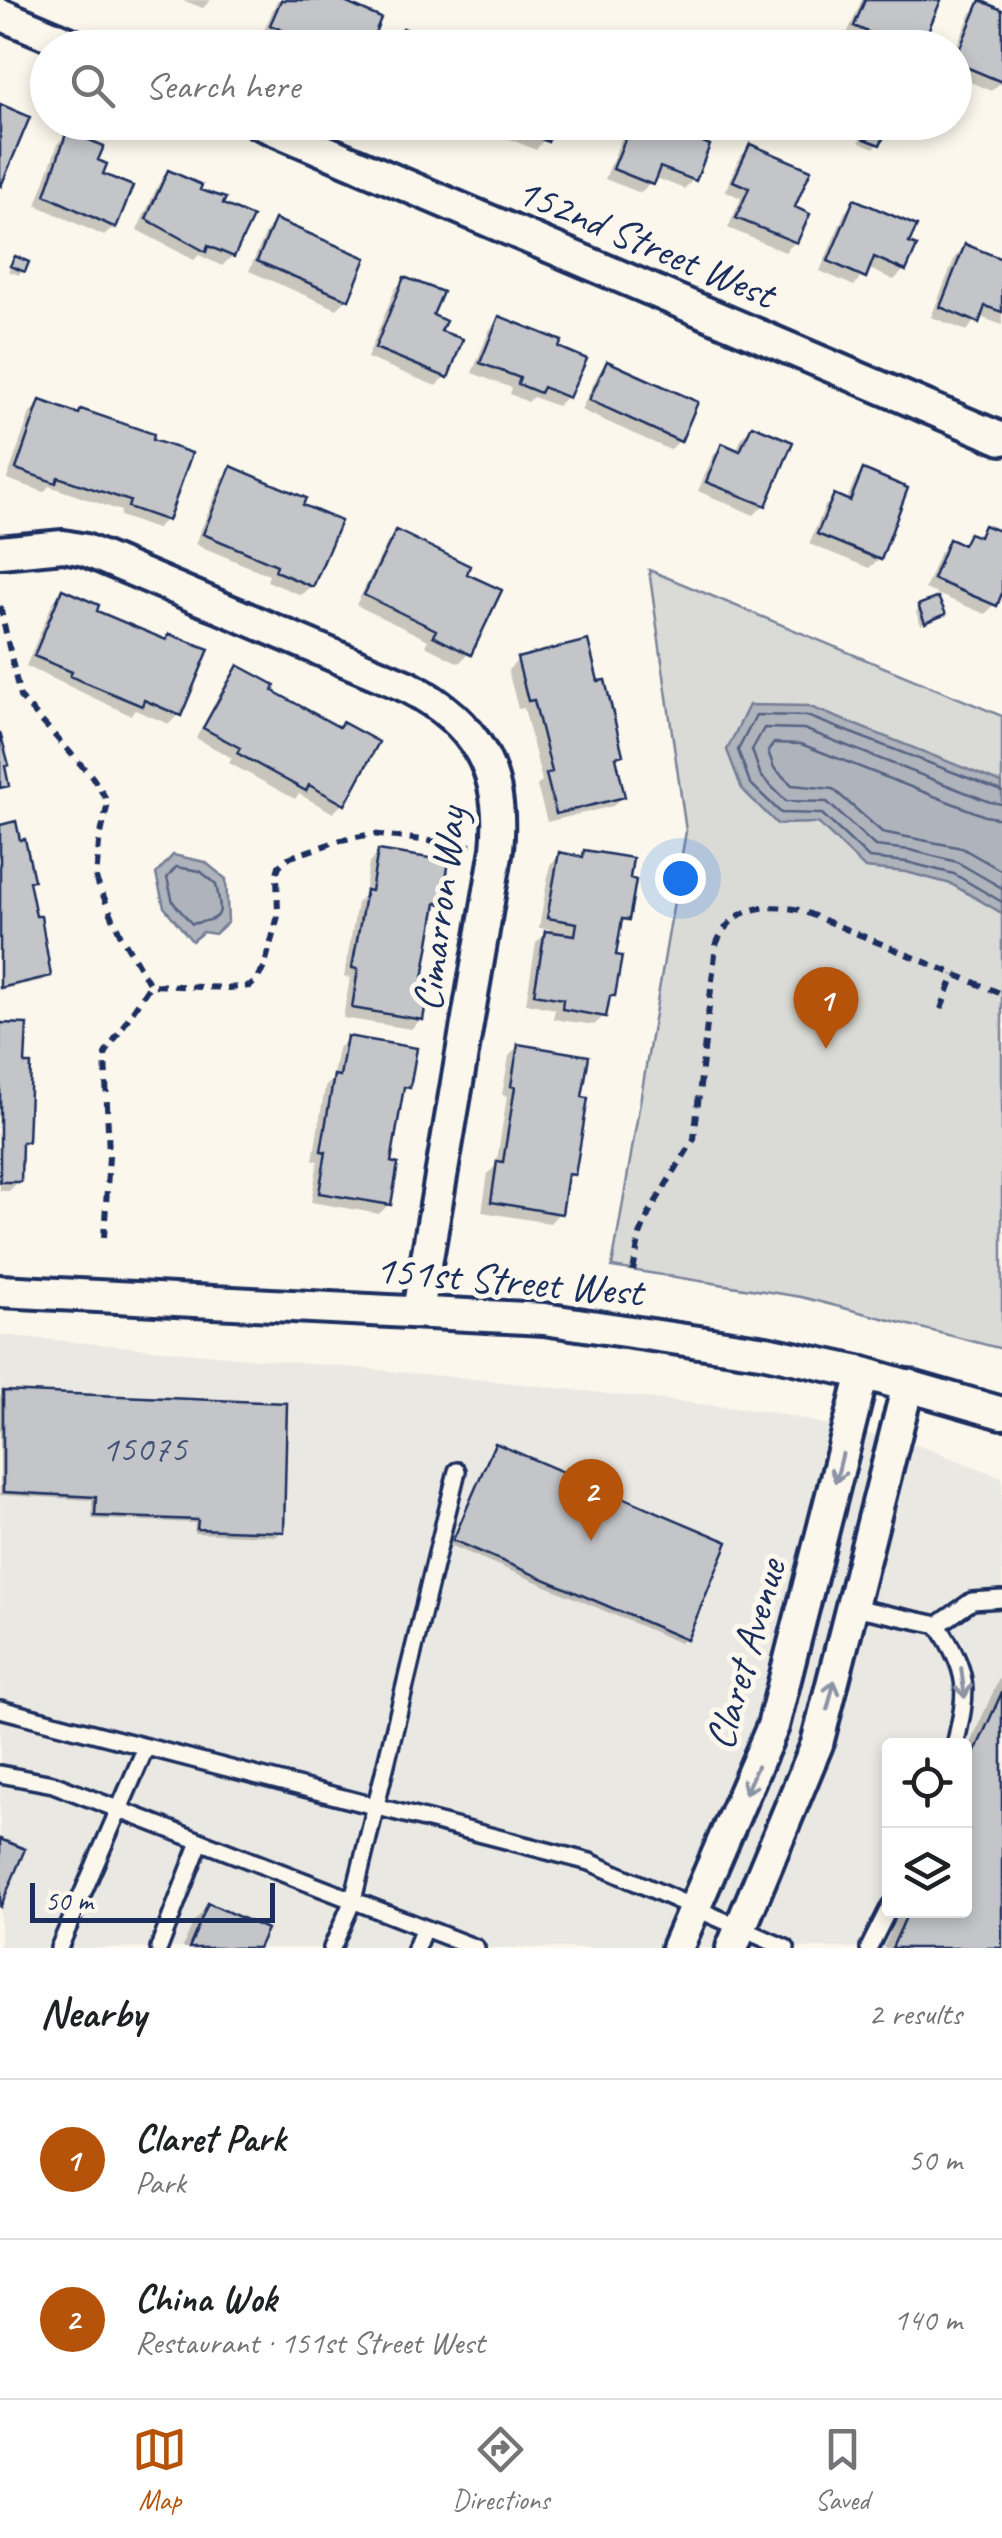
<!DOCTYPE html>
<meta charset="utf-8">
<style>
body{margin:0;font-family:Caveat,sans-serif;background:#f6f6f6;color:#202124}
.controls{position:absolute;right:30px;bottom:30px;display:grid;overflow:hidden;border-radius:10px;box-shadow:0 5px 15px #0003}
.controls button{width:90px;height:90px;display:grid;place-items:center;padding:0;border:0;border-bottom:2px solid #e0e0e0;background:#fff;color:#202124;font:50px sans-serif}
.scale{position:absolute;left:30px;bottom:25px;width:245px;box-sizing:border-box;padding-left:10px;border:5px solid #1b2f5e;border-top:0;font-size:28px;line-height:35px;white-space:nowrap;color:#1b2f5e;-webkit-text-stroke:8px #fbf7ec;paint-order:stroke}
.you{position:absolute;left:680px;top:878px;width:35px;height:35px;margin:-25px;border:8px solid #fff;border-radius:50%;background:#1a73e8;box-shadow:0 0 0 15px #1a73e833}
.badge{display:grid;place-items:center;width:65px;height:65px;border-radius:50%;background:#b45309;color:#fff;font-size:32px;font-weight:700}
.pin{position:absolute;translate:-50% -82px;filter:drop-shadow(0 2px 5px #0008)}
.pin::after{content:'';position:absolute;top:52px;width:35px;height:30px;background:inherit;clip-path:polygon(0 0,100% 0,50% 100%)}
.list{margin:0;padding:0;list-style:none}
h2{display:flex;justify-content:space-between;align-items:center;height:130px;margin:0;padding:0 40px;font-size:42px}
h2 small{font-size:32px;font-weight:400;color:#757577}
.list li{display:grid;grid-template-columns:65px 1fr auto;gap:30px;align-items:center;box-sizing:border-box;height:160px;padding:0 40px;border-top:2px solid #e0e0e0}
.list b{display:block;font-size:38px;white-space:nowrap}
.list p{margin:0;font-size:32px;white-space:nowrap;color:#757577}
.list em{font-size:32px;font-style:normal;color:#757577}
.icon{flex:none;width:55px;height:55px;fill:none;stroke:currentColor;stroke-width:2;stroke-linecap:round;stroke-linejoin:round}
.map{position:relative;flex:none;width:1002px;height:1948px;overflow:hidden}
.search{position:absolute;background:#fff;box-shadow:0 5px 15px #0003;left:30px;right:30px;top:30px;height:110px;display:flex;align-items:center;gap:25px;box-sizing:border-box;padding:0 35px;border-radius:55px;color:#757577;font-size:38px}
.sheet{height:450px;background:#fff}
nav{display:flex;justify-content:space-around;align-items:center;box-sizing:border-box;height:140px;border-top:2px solid #e0e0e0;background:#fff;font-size:28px;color:#757577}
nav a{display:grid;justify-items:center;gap:5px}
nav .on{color:#b45309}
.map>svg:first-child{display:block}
</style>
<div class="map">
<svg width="1002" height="1948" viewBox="0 0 1002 1948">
<rect width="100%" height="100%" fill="#fbf7ec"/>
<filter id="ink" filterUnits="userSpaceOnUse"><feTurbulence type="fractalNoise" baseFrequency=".01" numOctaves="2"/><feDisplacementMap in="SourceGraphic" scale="20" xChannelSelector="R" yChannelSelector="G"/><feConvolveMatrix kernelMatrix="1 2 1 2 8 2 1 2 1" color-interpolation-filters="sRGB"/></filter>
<g filter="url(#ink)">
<path fill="#eae8e2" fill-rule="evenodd" d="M0 1335 485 1380 770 1412 917 1445 1002 1477V1948H0ZM890 1746H964V1910H890Z"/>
<path fill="#dadad7" stroke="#7a849a" stroke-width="2.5" d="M649 570 1002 716V1349L801 1297 612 1267 686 831Z"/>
<path fill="#afb3bb" stroke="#747e96" stroke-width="2.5" d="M749 705 808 706 1002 783V913L951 884 906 872 865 868 818 823 777 824 742 789 727 750Z
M173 855 205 862 226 879 228 922 215 934 203 932 192 941 164 907 156 874Z"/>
<path fill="#0003" d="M182 0H211L203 8Z
M277 0H334L366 48H292L262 35Z
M862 0H939L919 48H872L846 36Z
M980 3 1002 13V85L999 84 991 91 954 75V51L971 13Z
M502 122H574L564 133 553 128 536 150 498 134Z
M628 122H665L693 180 684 189 654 177 641 193 605 179Z
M870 123 878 144 874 148 859 142Z
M67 134 95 161 114 227 104 236 36 205 58 143Z
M750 147 795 242 785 252 728 228 741 198 725 191 740 157Z
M169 173 220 205 232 256 222 266 199 255 194 260 137 230 159 183Z
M855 202 906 244 904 270 894 280 867 268 854 286 820 271 845 212Z
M276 222 347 299 337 309 249 271 266 232Z
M965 247 1002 272V325L978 316 967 331 931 317 955 257Z
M15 259 23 271 19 275 8 271Z
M405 279 438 332 445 376 436 386 367 358 395 289Z
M500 319 567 397 557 406 533 397 528 402 510 394 512 388 472 373 490 329Z
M608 364 679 441 670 450 581 410 598 374Z
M40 403 166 519 156 529 120 516 121 511 49 486 44 492 7 479 30 413Z
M752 427 764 505 754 515 698 491 713 456 722 446 736 452 742 437Z
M232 469 300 507 311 586 301 595 267 581 269 575 195 544 222 479Z
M864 472 879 559 869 568 809 544 825 506 834 497 846 502 854 482Z
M985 528 1002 535V587L995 604 985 614 925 589 940 552 950 542 959 546 969 536 975 538Z
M397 533 464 575 469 653 459 663 425 646 428 640 356 605 387 543Z
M62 592 93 612 179 714 169 724 135 710 130 715 26 666 53 602Z
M920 608 943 614 921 625 916 612Z
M518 660 621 754 614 761 623 796 613 806 547 822 537 786 542 781 524 708 518 709 508 670Z
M238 668 269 692 343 803 333 813 299 794 295 799 229 763 232 758 196 738 229 677Z
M0 827 48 976 44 980 0 990Z
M379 853 440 903 432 910 420 980 421 1019 411 1029 343 1018 350 978 344 977 357 903 364 896 369 863Z
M585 853 626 919 619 927 613 957V995L606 1002 604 1016 594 1025 553 1019 555 1009 526 1003 536 943 550 929 539 928 550 865 560 855 579 859Z
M0 1025 26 1141 20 1148 19 1181 9 1191H0Z
M348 1039 408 1087 401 1094 388 1164 389 1204 379 1214 311 1202 318 1161 313 1160 325 1087 332 1080 338 1048Z
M518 1046 573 1174 564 1183 559 1213 550 1223 482 1212 488 1173 496 1166 507 1096 502 1095 509 1056Z
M4 1393 281 1531 277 1536 194 1533 195 1523 92 1519V1500L0 1495V1397Z
M495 1445 684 1639 680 1643 450 1545Z
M1002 1672V1948H883L900 1910H964V1757Z
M209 1906 256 1948H182L194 1921Z"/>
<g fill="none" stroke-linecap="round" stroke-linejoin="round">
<path stroke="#566483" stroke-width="2.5" d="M1002 791 807 716 756 715 738 750 750 783 781 813 822 814 869 858 907 862 954 874 1002 902
M1002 804 990 802 804 729 764 728 752 750 761 776 786 801 827 802 875 846 910 850 957 862 1002 888
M1002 819 985 816 801 744 774 743 768 751 774 768 792 785 833 789 882 832 962 848 1002 871
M176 867 200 871 216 884C223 920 223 917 192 924L173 902 167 878Z"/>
</g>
<path fill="#c3c5c9" stroke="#1b2f5e" stroke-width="2.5" d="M281 0H340L381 18 369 48H324L270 25Z
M865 0H941L921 48H904L854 26Z
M980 0 1002 10V82L954 62Z
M403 28 431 40 434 35 463 48H395Z
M0 104 30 117 1 186 0 185Z
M506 122H556L548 142Z
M632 122H672L677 124 674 130 710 145 696 181 660 167 653 185 613 169Z
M868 122 888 128 880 145 862 138Z
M67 131 104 146 98 160 107 164 103 174 133 186 116 228 45 195Z
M750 144 811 170 795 207 810 214 797 243 736 218 749 188 733 181Z
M168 170 202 185 200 190 226 198 223 204 253 217 234 257 208 246 206 252 146 219Z
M854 199 917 226 909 243 917 246 906 271 874 257 866 278 828 261Z
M275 219 366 258 349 300 257 261Z
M965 244 1002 259V312L985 306 979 323 940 307Z
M15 256 29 262 25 272 10 266Z
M404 277 443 292 433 315 446 321 441 331 463 339 448 378 375 348Z
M499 316 562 341 559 347 587 359 569 398 543 387 540 393 518 384 520 378 480 363Z
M607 361 698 402 681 442 589 400Z
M40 400 79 414 81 409 154 434 153 440 192 453 168 521 128 507 130 501 58 477 56 483 16 469Z
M752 425 793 442 766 506 706 482 722 443 740 451Z
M231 466 306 498 303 505 341 521 313 587 275 571 277 565 203 534Z
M863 469 908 488 881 560 817 534 834 494 850 501Z
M984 525 1002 532V593L997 606 933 579 949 539 963 545 969 533 979 537Z
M396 530 470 566 467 574 502 590 471 655 433 636 436 630 364 595Z
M62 589 99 605 97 611 166 640 169 634 209 649 181 716 144 700 142 706 70 676 72 672 34 656Z
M938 597 946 614 925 623 918 605Z
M588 640 598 681 605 680 623 755 616 757 625 797 556 814 546 774 552 772 534 700 528 701 517 658Z
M238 665 275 685 273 691 339 727 342 722 379 742 345 805 309 785 306 791 237 753 240 748 203 728Z
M0 732 9 765 5 766 9 786 0 788Z
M16 821 20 840 25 839 34 880 29 881 36 916H41L51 976 0 988V825Z
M378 850 449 861 442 904 436 903 423 978 430 979 423 1020 352 1008 358 969 352 968 366 890 371 891Z
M584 850 633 858 630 878 636 880 629 920 622 919 616 955 622 956 615 996H610L606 1017 562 1009 563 999 534 994 545 931 575 935 577 923 547 918 559 852 583 857Z
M0 1023 27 1024 25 1064H31L28 1142H22L21 1182H0Z
M347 1036 417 1048 410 1088 404 1087 391 1162 398 1164 391 1205 319 1193 326 1152 321 1151 334 1075 340 1076Z
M518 1044 589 1056 582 1097 588 1098 575 1175 568 1174 562 1214 491 1202 497 1161 503 1162 515 1087 511 1086Z
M3 1391 287 1403 284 1532 197 1529 198 1520 95 1516 96 1497 3 1492Z
M495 1443 728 1542 687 1640 453 1540Z
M1002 1692V1948H892L909 1910H964V1776Z
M0 1839 25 1849 0 1908Z
M208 1903 267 1929 258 1948H189Z"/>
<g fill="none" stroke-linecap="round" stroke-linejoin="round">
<g stroke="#1b2f5e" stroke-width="22">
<path id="lane" d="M853 1607 938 1625 972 1601 1002 1599
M938 1625C970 1676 968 1688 955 1746
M0 1709 590 1862 786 1948
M0 1774 53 1784 476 1948
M59 1948 146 1747
M159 1948 200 1842
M332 1948 353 1900 457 1471
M416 1948 424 1928
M869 1948 890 1906"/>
</g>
<g stroke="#1b2f5e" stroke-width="38">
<path id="street" d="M0 14 80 48
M257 122 1002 439
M0 552 63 546 85 550 408 687C476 722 505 772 497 849L418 1311
M0 1291 544 1319 766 1352 863 1373 1002 1413
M677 1948 773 1726 863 1373
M732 1948 817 1744 908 1385"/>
</g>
<path stroke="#1b2f5e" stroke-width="6" stroke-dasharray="10 8" stroke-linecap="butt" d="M0 606 20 697 93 778 105 797 107 807 99 843 96 879 120 934 150 985 229 988 250 986 256 981 264 968 278 916 277 873 279 866 288 858 341 840 372 834 471 846
M941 1009 954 975
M104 1237 109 1156 105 1054 150 985
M633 1271 640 1235 650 1211 694 1139 716 945C731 907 763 903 800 910L1002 994"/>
<use href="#lane" stroke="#fbf7ec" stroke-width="15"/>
<use href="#street" stroke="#fbf7ec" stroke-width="30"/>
</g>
<defs><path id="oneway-shaft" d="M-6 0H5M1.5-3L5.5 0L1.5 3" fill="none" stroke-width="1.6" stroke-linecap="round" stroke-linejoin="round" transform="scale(2.5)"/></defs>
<g stroke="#8b93a5">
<use href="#oneway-shaft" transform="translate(839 1468) rotate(104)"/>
<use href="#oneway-shaft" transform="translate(963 1683) rotate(83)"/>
<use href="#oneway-shaft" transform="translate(831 1695) rotate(-76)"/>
<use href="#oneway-shaft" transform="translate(751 1780) rotate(114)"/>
</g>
</g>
<g text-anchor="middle" stroke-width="10" stroke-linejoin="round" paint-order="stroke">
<g font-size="38" fill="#455479">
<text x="144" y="1461">15075</text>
</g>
<g font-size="42" fill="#1b2f5e" stroke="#fbf7ec">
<text transform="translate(646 241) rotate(23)" y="15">152nd Street West</text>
<text transform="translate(438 909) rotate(-83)" y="15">Cimarron Way</text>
<text transform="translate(509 1279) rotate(5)" y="15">151st Street West</text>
<text transform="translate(744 1654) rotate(-74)" y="15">Claret Avenue</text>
</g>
</g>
</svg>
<div class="controls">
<button><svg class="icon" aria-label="locate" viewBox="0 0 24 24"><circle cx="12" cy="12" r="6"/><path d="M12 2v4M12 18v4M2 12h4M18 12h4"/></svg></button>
<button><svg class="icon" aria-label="layers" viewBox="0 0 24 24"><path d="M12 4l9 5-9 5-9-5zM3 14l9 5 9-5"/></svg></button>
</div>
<div class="scale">50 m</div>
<div class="you"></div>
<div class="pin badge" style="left:826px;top:1049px">1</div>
<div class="pin badge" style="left:591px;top:1541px">2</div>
<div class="search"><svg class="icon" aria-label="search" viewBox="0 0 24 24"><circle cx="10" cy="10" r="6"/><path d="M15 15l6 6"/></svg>Search here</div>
</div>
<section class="sheet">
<h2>Nearby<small>2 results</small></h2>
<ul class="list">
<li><span class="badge">1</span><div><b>Claret Park</b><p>Park</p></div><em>50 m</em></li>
<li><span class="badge">2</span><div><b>China Wok</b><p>Restaurant · 151st Street West</p></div><em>140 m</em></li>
</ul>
</section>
<nav>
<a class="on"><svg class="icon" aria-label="map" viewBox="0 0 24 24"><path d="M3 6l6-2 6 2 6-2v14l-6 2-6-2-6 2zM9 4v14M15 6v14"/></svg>Map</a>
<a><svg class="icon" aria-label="directions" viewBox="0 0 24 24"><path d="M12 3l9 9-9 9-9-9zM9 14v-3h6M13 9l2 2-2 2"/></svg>Directions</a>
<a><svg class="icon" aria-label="saved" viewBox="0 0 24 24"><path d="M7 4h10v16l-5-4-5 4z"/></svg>Saved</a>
</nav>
